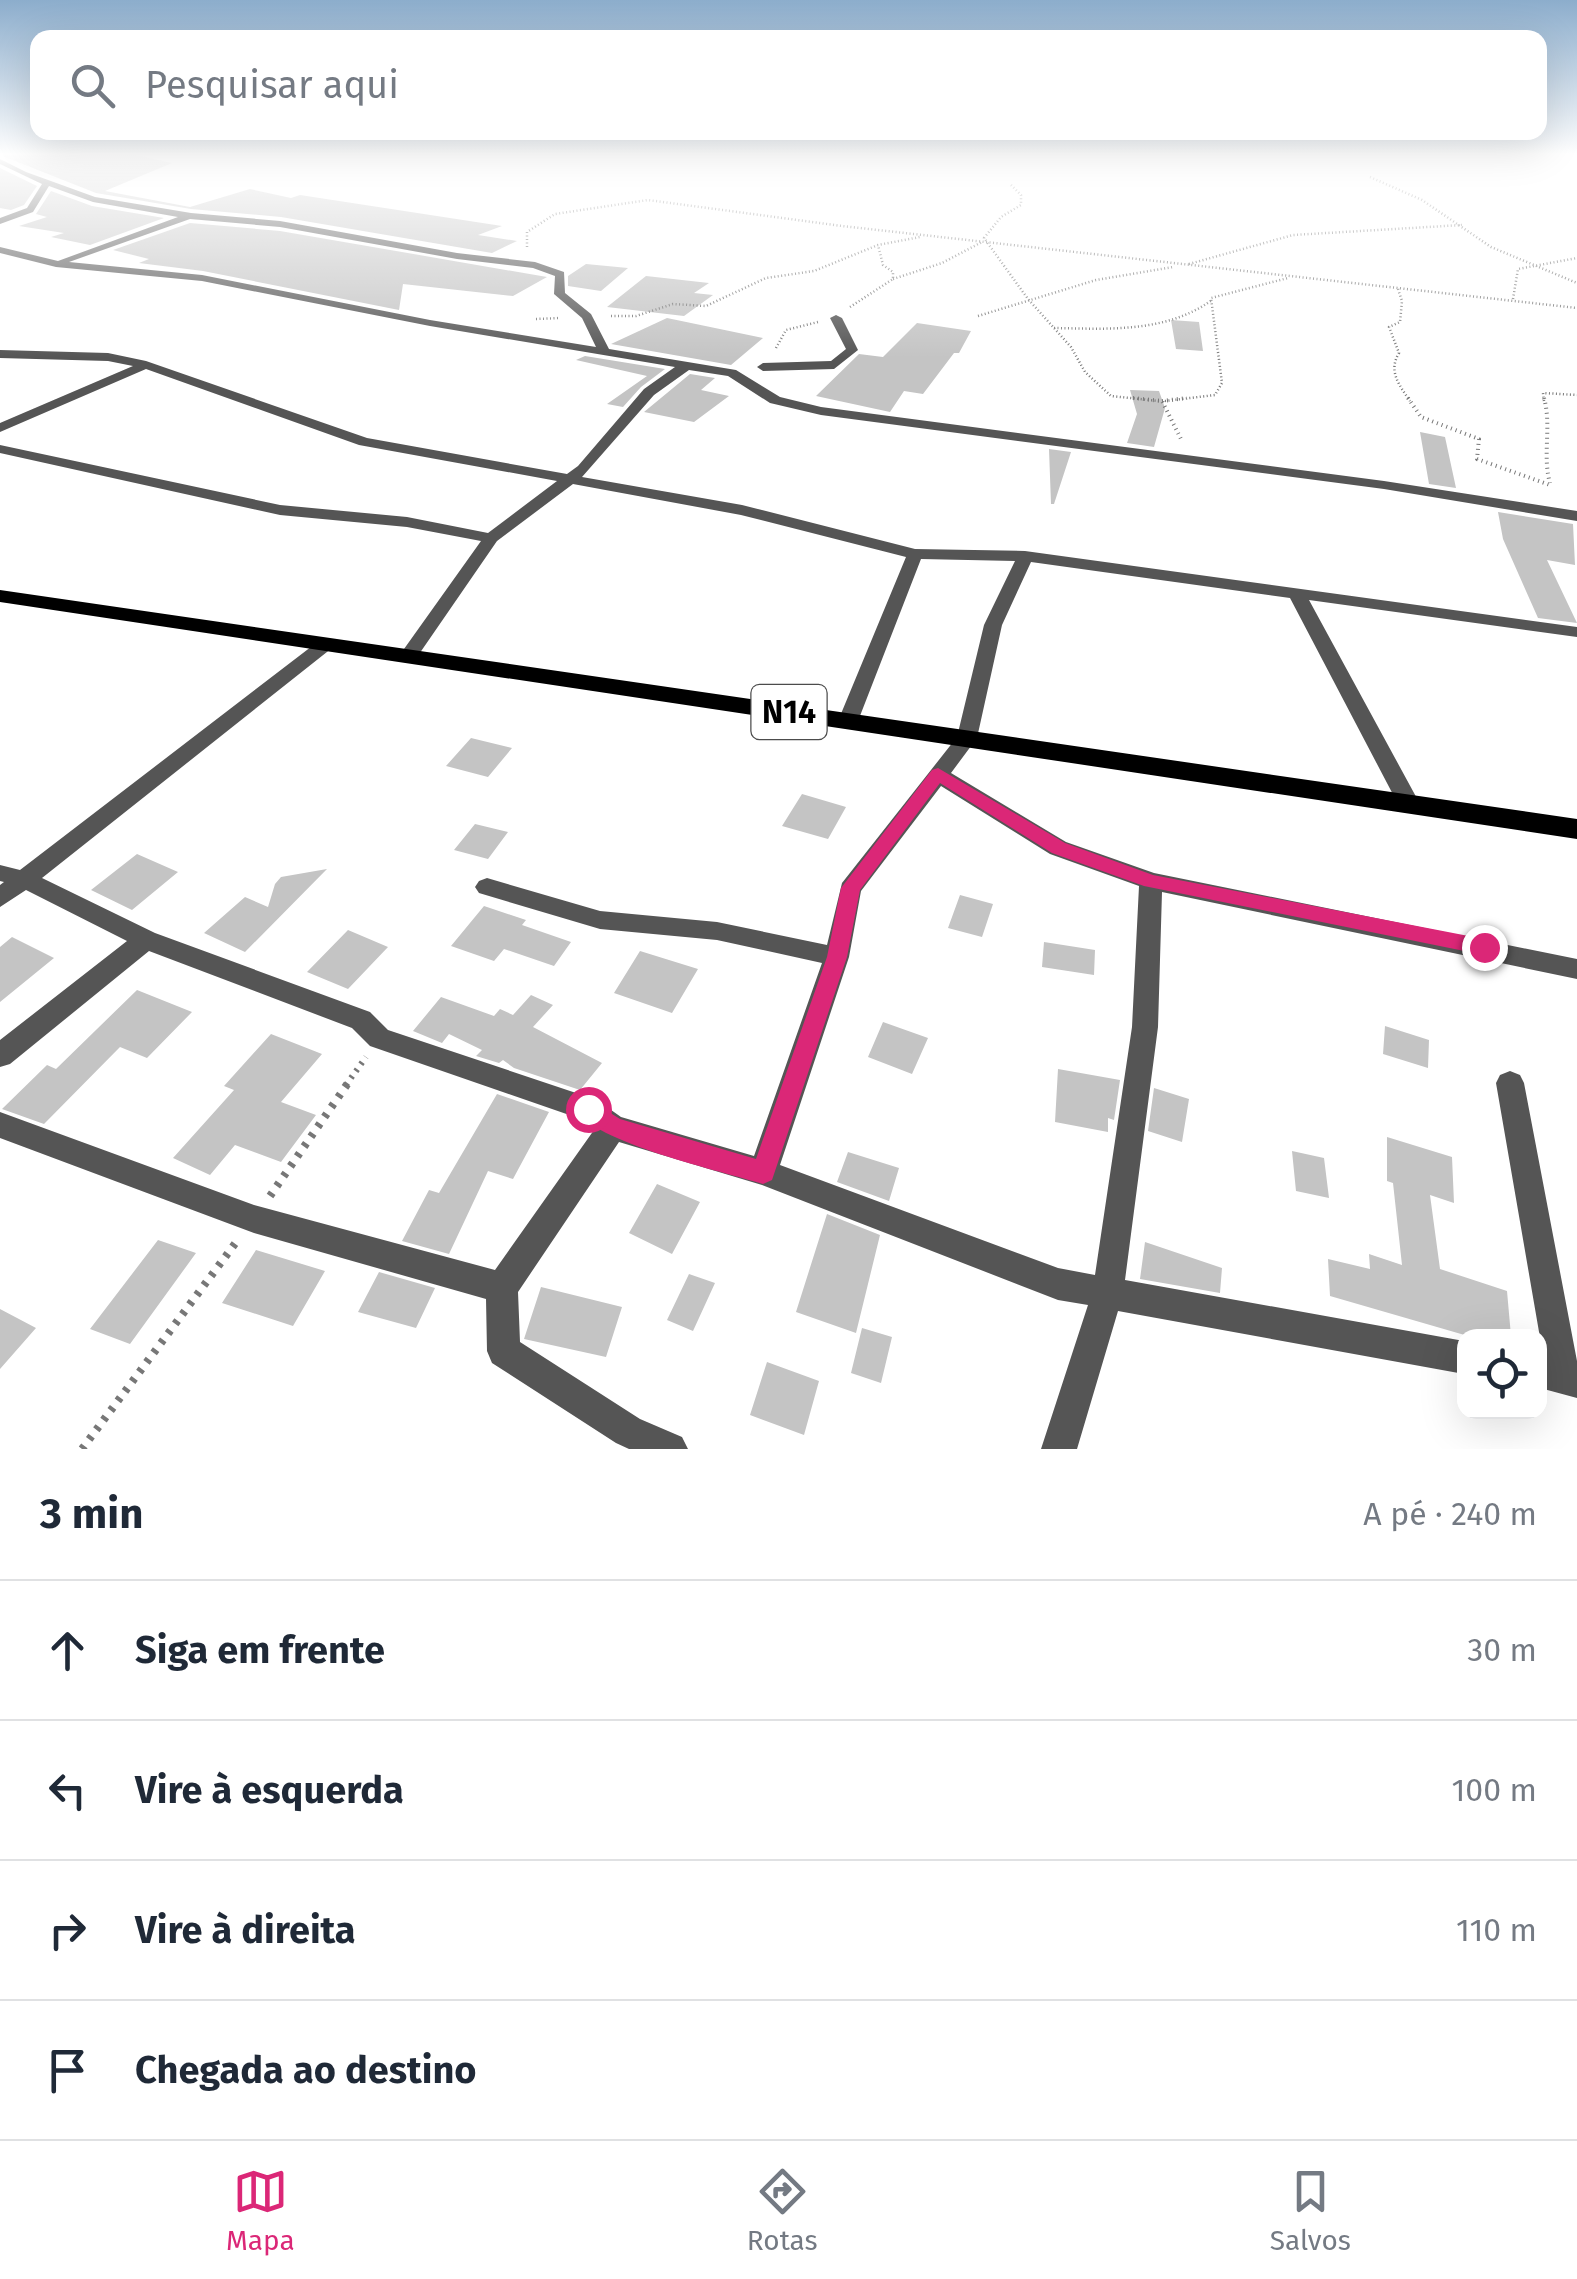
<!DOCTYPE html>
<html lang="pt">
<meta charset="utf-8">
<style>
body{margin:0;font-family:"Fira Sans",sans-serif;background:#f6f6f7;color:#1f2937}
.controls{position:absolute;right:30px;bottom:30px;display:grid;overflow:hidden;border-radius:20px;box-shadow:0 10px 40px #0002}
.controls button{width:90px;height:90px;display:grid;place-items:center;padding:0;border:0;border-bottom:2px solid #e0e1e3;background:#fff;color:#1f2937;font:50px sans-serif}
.stop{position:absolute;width:30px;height:30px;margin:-22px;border:8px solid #db2777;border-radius:50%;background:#fff}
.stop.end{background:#db2777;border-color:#fff;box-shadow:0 2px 10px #0008}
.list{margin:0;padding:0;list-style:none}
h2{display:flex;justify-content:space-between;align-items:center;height:130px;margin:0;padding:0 40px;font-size:42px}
h2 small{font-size:32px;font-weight:400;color:#747a83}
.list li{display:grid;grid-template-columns:65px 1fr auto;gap:30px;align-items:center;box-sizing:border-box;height:140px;padding:0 40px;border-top:2px solid #e0e1e3}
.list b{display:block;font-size:38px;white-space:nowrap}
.list em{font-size:32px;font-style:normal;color:#747a83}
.icon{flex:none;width:55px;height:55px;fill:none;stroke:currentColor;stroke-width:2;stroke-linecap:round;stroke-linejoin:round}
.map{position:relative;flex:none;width:1577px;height:1449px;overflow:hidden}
.search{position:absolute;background:#fff;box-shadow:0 10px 40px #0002;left:30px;right:30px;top:30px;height:110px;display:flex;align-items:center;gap:25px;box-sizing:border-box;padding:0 35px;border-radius:20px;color:#747a83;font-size:38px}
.sheet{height:690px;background:#fff}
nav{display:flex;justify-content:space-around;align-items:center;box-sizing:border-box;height:140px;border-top:2px solid #e0e1e3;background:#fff;font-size:28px;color:#747a83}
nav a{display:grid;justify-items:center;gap:5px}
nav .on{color:#db2777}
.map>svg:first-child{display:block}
</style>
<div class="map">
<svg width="1577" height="1449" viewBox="0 0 1577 1449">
<rect width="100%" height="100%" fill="#fff"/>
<path fill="#c4c4c4" d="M0 155H136L172 163 105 191 190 207 250 189 291 198 300 195 502 226 478 235 517 241 492 253 281 217 191 209 96 193Z
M0 168 37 186 24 205 11 210 0 208Z
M51 191 92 206 164 218 90 245 51 237 64 233 19 226 47 217 36 214Z
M190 223 280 231 547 277 513 296 403 284 399 310 203 271 139 263 149 259 113 250Z
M586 264 628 268 601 291 568 286V276Z
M646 276 709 283 694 293 713 295 684 316 607 307Z
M667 318 763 338 731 365 611 344Z
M1171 320 1199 322 1203 351 1176 349Z
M917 323 971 331 959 353H954L923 394 904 391 890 412 816 396 859 354 883 357Z
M585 356 665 369 641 387 623 407 607 404 647 376 576 360Z
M690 374 715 378 701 390 729 396 694 422 644 412Z
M1130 390 1159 391 1165 408 1154 447 1127 443 1137 414Z
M1420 432 1445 437 1456 488 1429 484Z
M1049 449 1071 452 1054 504H1051Z
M1498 512 1573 524 1575 565 1547 560 1577 623 1538 618 1503 539Z
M471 738 512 748 488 777 446 766Z
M802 794 846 807 828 839 782 826Z
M475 824 508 832 488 859 454 850Z
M137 854 178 872 132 910 91 890Z
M327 869 245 952 204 933 245 897 268 907 275 884 281 877Z
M960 895 993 904 982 937 948 928Z
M484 906 526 920 522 925 571 942 554 966 504 949 494 961 451 946Z
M348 930 388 947 348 989 307 972Z
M12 937 54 958 0 1002V947Z
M1044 942 1095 950 1094 975 1042 967Z
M640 951 698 969 672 1013 614 993Z
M137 990 192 1012 147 1058 120 1047 44 1124 2 1109 47 1065 56 1069Z
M531 995 553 1005 533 1027 602 1063 580 1090 514 1068 503 1060 499 1063 476 1056 482 1050 449 1034 442 1043 413 1031 441 997 494 1016 500 1009 513 1015Z
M883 1022 928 1038 912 1074 868 1057Z
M1385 1026 1429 1040 1428 1068 1383 1054Z
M271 1034 322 1054 281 1102 316 1115 281 1162 235 1145 210 1175 173 1158 234 1090 224 1086Z
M1058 1069 1120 1080 1114 1120 1108 1118V1132L1055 1122Z
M1154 1088 1189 1099 1182 1142 1148 1131Z
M497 1094 549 1112 513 1179 488 1171 449 1254 402 1241 429 1190 439 1193Z
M1387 1137 1452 1157 1454 1203 1430 1195 1440 1269 1507 1291 1511 1336H1468L1330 1296 1328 1259 1370 1269 1369 1254 1402 1265 1393 1183 1387 1181Z
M1292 1151 1324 1158 1329 1198 1296 1191Z
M848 1152 899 1168 889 1201 837 1182Z
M657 1184 700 1202 672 1254 629 1233Z
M827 1214 880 1235 856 1333 796 1312Z
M158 1240 196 1253 130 1344 90 1329Z
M1145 1242 1222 1268 1220 1293 1140 1279Z
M256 1250 325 1271 293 1326 222 1303Z
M379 1272 435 1288 416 1328 358 1312Z
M689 1274 715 1283 693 1331 667 1320Z
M541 1287 622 1307 606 1357 524 1339Z
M0 1309 36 1328 0 1369Z
M862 1328 892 1337 881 1383 851 1373Z
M767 1362 819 1381 804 1435 750 1415Z"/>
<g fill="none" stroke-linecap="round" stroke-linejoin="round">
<path stroke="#777" stroke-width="2.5" stroke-dasharray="1 2.5" stroke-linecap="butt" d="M1370 177 1422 200 1491 247 1577 283
M1011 185 1021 195V205L1001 217 984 238 1028 299 1071 347 1085 372 1111 396 1159 401
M527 247V232L555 214 648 200 842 226 1577 308
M1189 264 1293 235 1462 225
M893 279 942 263 982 242
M1398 289 1402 301 1400 322 1389 327 1399 353C1388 371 1399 385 1410 401
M1513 299 1518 269 1577 258
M850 307 893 279V272L883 265 878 245
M611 316H636L673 304 706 306 766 278 814 271 878 245 920 237
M978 316 1096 280 1173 267
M536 319 560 318
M1054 328C1109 329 1166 333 1212 300
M776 348 786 330 818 322
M1165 401 1215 395 1222 383 1211 298 1288 278
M1544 401 1543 393 1577 395"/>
<path stroke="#777" stroke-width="4" stroke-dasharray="1 4" stroke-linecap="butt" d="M1133 398 1162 401 1181 439
M1408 398 1421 417 1479 439 1477 459 1550 485
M1544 398C1552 427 1542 455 1550 483
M1162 401 1187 398"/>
<path stroke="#777" stroke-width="6" stroke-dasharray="2.5 6" stroke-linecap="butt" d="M346 1085 366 1057"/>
<path stroke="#777" stroke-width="8" stroke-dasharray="4 8" stroke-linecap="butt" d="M270 1196 348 1083
M82 1449 237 1241"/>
<path fill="#555" fill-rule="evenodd" d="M0 159 26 172 95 197 191 213 280 221 457 253 535 262 564 272 565 293 591 314 609 349 736 370 780 397 821 407 1384 481 1577 511V521L1384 489 821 415 770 403 728 376 689 370 654 395 582 477 742 505 915 549 1025 551 1577 627V637L1309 600 1420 804 1417 809H1401L1398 804 1290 598 1031 562 1002 625 977 738 951 773 1066 842 1154 873 1577 959V979L1162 892 1158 1027 1125 1280 1464 1341V1374L1118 1311 1077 1449H1041L1088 1305 1058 1300 762 1185 619 1142 518 1292 520 1342 640 1419 682 1437 688 1449H629L616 1443 492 1363 487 1351 486 1299 254 1233 0 1138V1112L254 1205 495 1270 594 1130 578 1118 370 1046 352 1028 149 951 10 1064 0 1067V1040L127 941 26 890 0 907V885L4 882 0 881V865L20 870 320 640H332L335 644 332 648 42 878 155 933 370 1012 388 1030 597 1100 621 1117 754 1156 822 963 717 940 600 929 479 893 475 887 479 881 487 878 600 911 717 922 827 945 842 883 957 737 984 625 1015 561 921 559 858 721 848 727 838 721 906 557 741 515 573 484 497 541 415 660H401L399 656 481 541 407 527 280 515 0 453V445L280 505 407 517 488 533 557 481 359 445 146 369 0 432V423L133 366 108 361 0 358V350L108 353 146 361 367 438 567 474 578 466 644 389 675 367 430 326 202 281 56 267 0 253V247L58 261 178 217 93 202 49 186 33 212 0 224V218L27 208 42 184 0 164ZM190 219 280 227 457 259 533 268 555 276 554 294 582 318 596 347 430 320 202 275 69 262ZM941 786 1050 854 1139 886 1132 1027 1095 1275 1058 1268 780 1165 849 957 861 891Z
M836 315 842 318 858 350 834 369 763 371 757 367 763 363 831 361 846 349 830 318Z
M1510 1071 1520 1075 1524 1083 1577 1361V1398L1540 1388V1354L1543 1355 1496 1083 1500 1075Z"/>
<path fill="#000" fill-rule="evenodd" d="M0 590 1577 819V839L0 602Z"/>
</g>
<linearGradient id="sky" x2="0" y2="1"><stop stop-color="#8cadcc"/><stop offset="0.43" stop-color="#fff"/><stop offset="1" stop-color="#fff" stop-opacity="0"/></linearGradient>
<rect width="1577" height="358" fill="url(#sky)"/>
<path fill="#db2777" d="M938 768 1065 843 1153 875 1484 939 1495 947 1484 955 1144 886 1052 853 940 783 860 890 847 957 772 1180 763 1184C725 1172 591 1142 576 1109L579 1102 588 1099 620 1119 756 1159 827 957 841 888 932 770Z"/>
<g text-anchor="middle" stroke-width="8" stroke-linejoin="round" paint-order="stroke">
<rect fill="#fff" stroke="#4c4c4c" stroke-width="2.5" x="751.5" y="685" width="75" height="54" rx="8"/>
<g font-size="32" font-weight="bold" fill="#000">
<text x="789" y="723">N14</text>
</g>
</g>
</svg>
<div class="controls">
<button><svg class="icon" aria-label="locate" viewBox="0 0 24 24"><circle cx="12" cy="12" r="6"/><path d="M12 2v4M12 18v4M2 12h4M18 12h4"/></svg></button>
</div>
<div class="stop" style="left:588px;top:1109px"></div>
<div class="stop end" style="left:1484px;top:947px"></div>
<div class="search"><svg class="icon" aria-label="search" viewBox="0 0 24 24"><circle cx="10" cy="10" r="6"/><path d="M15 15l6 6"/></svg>Pesquisar aqui</div>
</div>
<section class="sheet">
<h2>3 min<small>A pé · 240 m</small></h2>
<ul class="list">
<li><svg class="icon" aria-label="ahead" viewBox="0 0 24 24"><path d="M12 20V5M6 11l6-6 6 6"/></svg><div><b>Siga em frente</b></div><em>30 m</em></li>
<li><svg class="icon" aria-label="left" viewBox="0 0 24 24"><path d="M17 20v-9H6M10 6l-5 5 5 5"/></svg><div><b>Vire à esquerda</b></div><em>100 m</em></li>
<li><svg class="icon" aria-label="right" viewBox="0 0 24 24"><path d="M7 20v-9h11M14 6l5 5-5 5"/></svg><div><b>Vire à direita</b></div><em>110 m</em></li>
<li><svg class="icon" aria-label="arrive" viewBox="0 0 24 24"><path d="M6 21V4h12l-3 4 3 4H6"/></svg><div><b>Chegada ao destino</b></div></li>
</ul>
</section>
<nav>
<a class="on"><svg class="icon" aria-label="map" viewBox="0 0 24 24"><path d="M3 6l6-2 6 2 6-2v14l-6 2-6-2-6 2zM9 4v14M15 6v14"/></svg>Mapa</a>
<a><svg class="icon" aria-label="directions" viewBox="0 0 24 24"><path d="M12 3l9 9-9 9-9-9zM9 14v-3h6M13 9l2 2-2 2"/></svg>Rotas</a>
<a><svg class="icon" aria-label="saved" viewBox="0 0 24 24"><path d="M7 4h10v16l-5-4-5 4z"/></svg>Salvos</a>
</nav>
